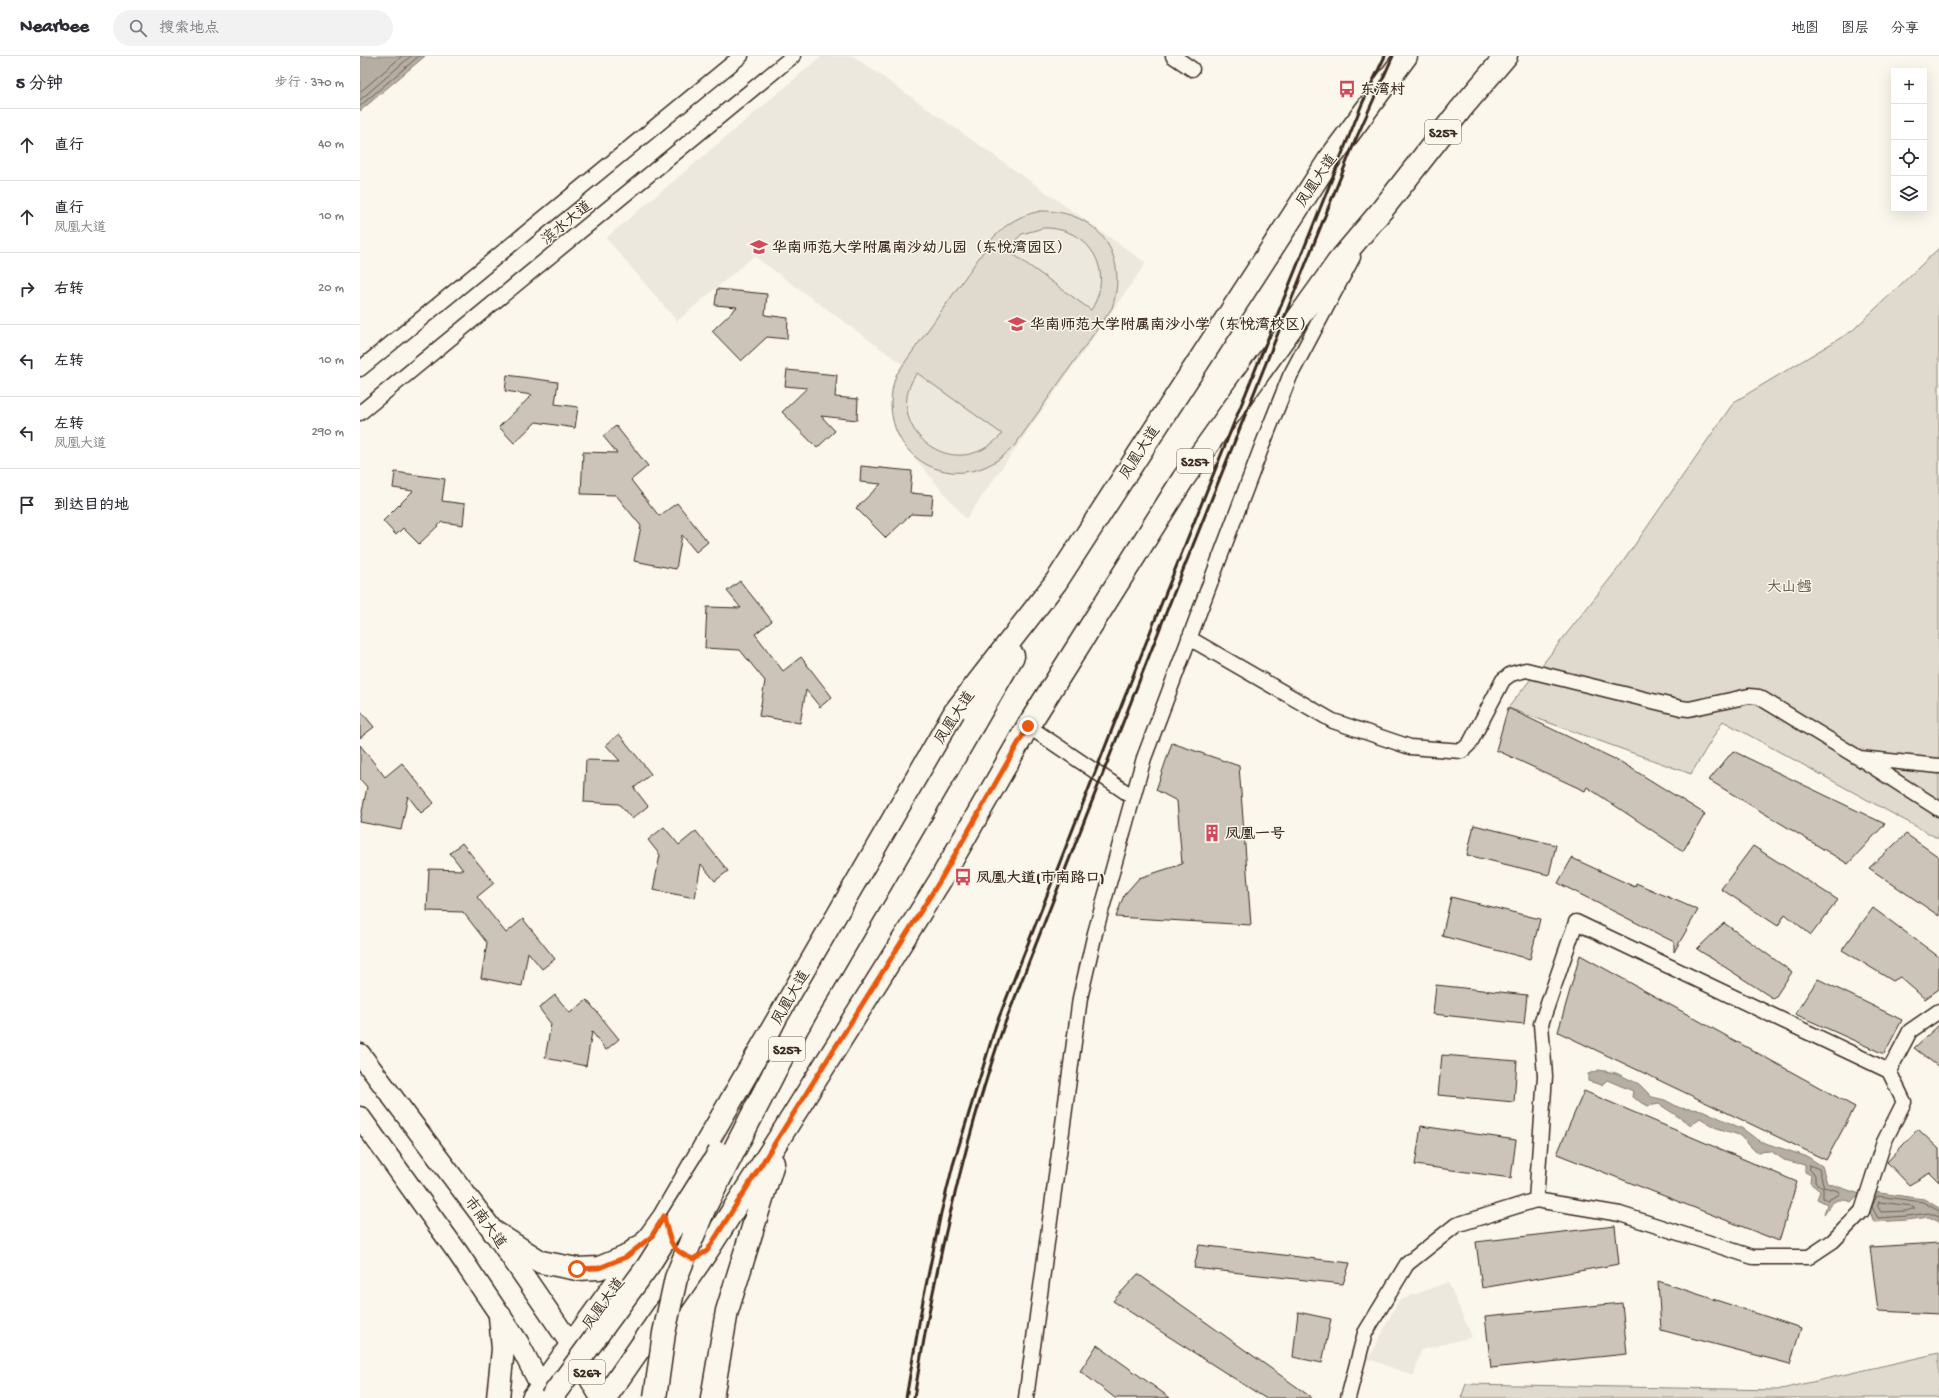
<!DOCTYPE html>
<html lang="zh">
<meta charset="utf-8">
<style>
body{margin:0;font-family:"Gochi Hand","LXGW WenKai TC",sans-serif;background:#f2f2f3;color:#2b2b33}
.controls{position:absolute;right:12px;top:12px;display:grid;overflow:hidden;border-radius:0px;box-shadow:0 4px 16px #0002}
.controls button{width:36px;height:36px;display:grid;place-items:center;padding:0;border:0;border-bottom:1px solid #e1e1e2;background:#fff;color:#2b2b33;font:20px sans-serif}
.stop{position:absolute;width:12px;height:12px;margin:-9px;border:3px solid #ea580c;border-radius:50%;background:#fff}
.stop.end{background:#ea580c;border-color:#fff;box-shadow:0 1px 4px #0008}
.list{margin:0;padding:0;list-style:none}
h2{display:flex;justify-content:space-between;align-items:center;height:52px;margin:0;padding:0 16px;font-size:17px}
h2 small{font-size:13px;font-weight:400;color:#7c7c81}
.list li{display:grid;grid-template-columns:26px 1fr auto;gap:12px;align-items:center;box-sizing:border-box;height:72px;padding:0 16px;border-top:1px solid #e1e1e2}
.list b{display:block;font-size:15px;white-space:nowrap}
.list p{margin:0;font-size:13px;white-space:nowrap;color:#7c7c81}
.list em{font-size:13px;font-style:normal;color:#7c7c81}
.icon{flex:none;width:22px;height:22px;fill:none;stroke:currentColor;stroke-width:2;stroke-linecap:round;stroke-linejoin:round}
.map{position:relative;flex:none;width:1579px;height:1342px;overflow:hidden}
header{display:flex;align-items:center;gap:24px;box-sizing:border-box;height:56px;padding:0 20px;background:#fff;border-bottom:1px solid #e1e1e2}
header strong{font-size:19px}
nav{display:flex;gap:22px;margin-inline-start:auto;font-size:14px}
.search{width:280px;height:36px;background:#f2f2f3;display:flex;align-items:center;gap:10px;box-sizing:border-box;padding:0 14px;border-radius:22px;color:#7c7c81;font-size:15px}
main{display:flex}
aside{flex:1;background:#fff}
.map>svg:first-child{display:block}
</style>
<header>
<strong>Nearbee</strong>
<div class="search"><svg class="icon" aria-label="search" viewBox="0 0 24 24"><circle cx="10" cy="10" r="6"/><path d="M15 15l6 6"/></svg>搜索地点</div>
<nav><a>地图</a><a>图层</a><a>分享</a></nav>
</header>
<main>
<aside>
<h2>5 分钟<small>步行 · 370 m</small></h2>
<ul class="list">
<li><svg class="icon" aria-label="ahead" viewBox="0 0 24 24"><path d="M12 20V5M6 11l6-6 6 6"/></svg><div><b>直行</b></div><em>40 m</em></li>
<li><svg class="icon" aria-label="ahead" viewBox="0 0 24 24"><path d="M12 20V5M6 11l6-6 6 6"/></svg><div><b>直行</b><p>凤凰大道</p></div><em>10 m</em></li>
<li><svg class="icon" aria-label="right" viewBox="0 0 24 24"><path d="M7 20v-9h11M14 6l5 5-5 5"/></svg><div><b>右转</b></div><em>20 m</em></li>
<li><svg class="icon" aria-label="left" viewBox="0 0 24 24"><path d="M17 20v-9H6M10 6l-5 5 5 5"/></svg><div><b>左转</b></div><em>10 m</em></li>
<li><svg class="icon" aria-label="left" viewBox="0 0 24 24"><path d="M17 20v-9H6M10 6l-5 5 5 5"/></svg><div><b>左转</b><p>凤凰大道</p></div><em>290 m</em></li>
<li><svg class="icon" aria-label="arrive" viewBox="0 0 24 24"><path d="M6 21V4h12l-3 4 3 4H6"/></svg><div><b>到达目的地</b></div></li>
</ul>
</aside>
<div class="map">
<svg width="1579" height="1342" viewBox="0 0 1579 1342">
<rect width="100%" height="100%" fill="#fbf7ec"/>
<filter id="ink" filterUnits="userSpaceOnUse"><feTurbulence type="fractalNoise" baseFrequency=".025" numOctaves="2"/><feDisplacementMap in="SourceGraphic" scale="8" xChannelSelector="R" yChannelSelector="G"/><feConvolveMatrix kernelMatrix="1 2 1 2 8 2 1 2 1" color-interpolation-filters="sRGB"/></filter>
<g filter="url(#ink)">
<path fill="#ede8dd" d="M462 0H493L786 207 606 463 543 388 536 376 532 362 530 348 531 333 542 308 394 200 317 265 246 182Z
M1088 1226 1112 1281 1061 1294 1054 1320 1009 1303 1038 1245Z"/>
<path fill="#dfd9ce" stroke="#8d8276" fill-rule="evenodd" d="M681 155C737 154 770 198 752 252L655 389C599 451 509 399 536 319L633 182C647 167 660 159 681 155ZM683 172C729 171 756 214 731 254L646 193 662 178ZM557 317 642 378C593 433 519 369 557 317Z
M1579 192V783L1363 665 1331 718 1148 652 1260 510 1374 346 1492 275Z
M1579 1297V1342H1101L1106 1328 1417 1334Z"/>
<path fill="#b6aea2" stroke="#85796d" d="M0 0H65L0 55Z
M1239 1014 1256 1017 1279 1028 1292 1041 1305 1044 1320 1052 1342 1054 1383 1073 1399 1085 1448 1101 1462 1110 1467 1127 1500 1138 1492 1146C1475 1141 1473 1145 1464 1158L1467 1148 1457 1143 1460 1135 1450 1127 1451 1119 1445 1116V1109L1424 1104 1411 1095 1396 1096 1379 1079 1357 1072 1340 1062 1331 1069 1299 1048 1288 1050 1272 1041 1273 1035 1247 1024 1242 1029 1228 1025V1018Z
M1513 1136 1564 1143 1579 1152V1166L1569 1161 1547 1164 1514 1166 1508 1151Z"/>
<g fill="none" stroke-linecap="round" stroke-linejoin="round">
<path stroke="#6c5f53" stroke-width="1" d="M0 36 42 0
M0 44 51 0
M0 50 59 0
M1450 1109 1459 1113 1464 1131 1479 1135 1480 1138 1468 1144 1463 1142V1131L1455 1126V1119L1450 1114Z
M1519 1146 1553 1150 1555 1152 1546 1155 1521 1156 1518 1151Z
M1579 1155 1563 1146 1517 1140 1512 1151 1518 1162 1547 1160 1569 1157 1579 1161"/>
</g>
<path fill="#ccc4b9" stroke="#3b2a1e" d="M357 233 407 238 405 259 428 262 427 283 407 281 381 305 352 275 377 251 355 249Z
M427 314 477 319 475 341 498 343 497 364 461 360 475 375 457 392 422 356 447 332 425 330Z
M147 319 198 326 195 348 218 351 215 372 176 366 154 387 139 371 172 339 145 335Z
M256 370 288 410 271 424 299 460 317 447 348 486 336 496 322 479 316 513 274 505 281 470 256 439 221 438 223 396 257 397 243 380Z
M501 410 552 415 550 437 573 439 571 459 551 458 526 482 496 452 521 428 500 426Z
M35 416 85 423 82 445 105 448 103 469 82 466 59 488 43 472 36 479 23 465 53 435 33 432Z
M380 525 412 565 395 578 423 615 441 601 472 641 460 651 446 634 440 667 399 660 405 625 380 594 345 592 347 551 381 552 367 535Z
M1148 652 1261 706 1345 758 1323 795 1227 731 1225 735 1136 694Z
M0 654 14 671 0 682Z
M259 678 291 718 274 732 288 750 272 763 259 748 224 746 226 704 260 705 246 689Z
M812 687 879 710 891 869 756 861 764 839 779 822 822 808 817 745 796 734Z
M0 689 25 721 42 707 74 747 61 757 48 740 41 774 0 766 7 731 0 723Z
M1373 695 1525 768 1488 808 1349 724Z
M1114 769 1196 789 1189 819 1107 799Z
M304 771 319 789 336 775 368 815 355 825 341 808 335 842 293 834 300 799 288 784Z
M1546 778 1579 801V860L1509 812Z
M102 787 134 827 117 841 146 877 163 863 195 903 182 913 168 896 162 930 121 922 127 887 103 856 67 855 69 813 103 814 90 797Z
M1393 790 1478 844 1451 879 1425 858 1418 870 1361 833Z
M1212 802 1275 831 1276 827 1338 854 1314 896V886L1198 827Z
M1091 841 1180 863 1170 903 1082 880Z
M1513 852 1579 901V933L1565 943 1540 921 1533 925 1482 894Z
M1364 867 1432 916 1414 943 1337 893Z
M1220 899 1495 1051 1466 1104 1198 976Z
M1458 923 1542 964 1524 998 1435 958Z
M1076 929 1167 939 1164 968 1073 958Z
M195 939 210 957 227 944 259 983 246 994 232 976 226 1010 185 1002 191 968 179 952Z
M1579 969V1011L1554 992Z
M1082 999 1157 1005 1154 1046 1078 1039Z
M1224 1035 1437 1126 1419 1185 1197 1098Z
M1061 1070 1156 1084 1151 1122 1055 1109Z
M1558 1073 1579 1093V1126L1570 1117 1549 1129 1527 1106Z
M1255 1170 1259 1208 1122 1232 1116 1186Z
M1579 1187V1258L1518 1255 1510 1191Z
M839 1189 990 1207 983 1228 834 1212Z
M778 1218 937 1331 952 1342H905L753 1245Z
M1298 1225 1441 1272 1430 1308 1301 1274Z
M1262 1247 1267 1298 1131 1312 1125 1260Z
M938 1256 971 1263 962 1307 933 1301Z
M737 1289 810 1342H755L720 1315Z"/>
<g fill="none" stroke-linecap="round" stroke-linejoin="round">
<g stroke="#3b2a1e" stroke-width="17">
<path id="street" d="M813 0 832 13
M0 313 381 0
M0 357 433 0
M829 582 973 665 1050 691 1102 695 1110 687 1143 624 1151 618 1166 614 1321 652 1329 653 1389 640 1399 641 1499 702 1579 710
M668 670 773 741
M1501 703 1579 753
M1176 1144 1185 1020 1181 968 1216 866 1529 1015
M666 1342 720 942 735 877 784 702 902 390 930 320 993 201
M988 1342 1005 1277 1047 1208 1096 1169 1176 1144 1260 1158 1393 1201H1449L1473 1185 1502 1155 1524 1086 1544 1046 1529 1015 1550 975 1579 955"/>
</g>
<g stroke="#3b2a1e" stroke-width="23">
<path id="secondary" d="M0 998 134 1176 212 1290
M0 1061 98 1197 158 1286 182 1332"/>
</g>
<g stroke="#3b2a1e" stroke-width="25">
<path id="primary" d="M614 667 653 600
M134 1176 181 1206 217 1213 239 1212 266 1201 279 1191
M212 1290 242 1342
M138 1342 143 1293 140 1260
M173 1342 304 1161 595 656 696 526 969 104 1046 0
M245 1342 347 1195 423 1076 581 823 668 670 823 423 979 205 1022 154 1101 53 1146 0
M352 1342 367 1255 413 1107"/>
</g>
<use href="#street" stroke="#fbf7ec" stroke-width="14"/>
<use href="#secondary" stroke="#fbf7ec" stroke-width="20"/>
<use href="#primary" stroke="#fbf7ec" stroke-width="22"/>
<path stroke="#3b2a1e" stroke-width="3" d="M546 1342 563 1244 581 1157 593 1109 636 969 802 546 1002 48 1025 0
M554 1342C574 1216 602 1093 643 972L811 544 995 85 1033 0"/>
<g stroke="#3b2a1e" stroke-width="25" stroke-linecap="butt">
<path id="primary-bridge" d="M191 1342 288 1210 359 1097
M295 1342 304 1277 316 1222 344 1153 437 972 614 667"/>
</g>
<use href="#primary-bridge" stroke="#fbf7ec" stroke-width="22"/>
</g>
</g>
<g fill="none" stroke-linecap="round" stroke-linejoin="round" filter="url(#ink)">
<path stroke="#ea580c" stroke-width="5" d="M217 1213 239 1212 266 1201 291 1181 304 1160C310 1184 309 1194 333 1203L347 1195 581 823 668 670"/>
</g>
<defs>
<g id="bus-bare" transform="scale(1.38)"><path d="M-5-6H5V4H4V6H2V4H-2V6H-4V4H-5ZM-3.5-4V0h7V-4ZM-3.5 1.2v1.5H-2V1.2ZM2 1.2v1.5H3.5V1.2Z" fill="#d1495b" stroke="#fbf7ec" stroke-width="2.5" paint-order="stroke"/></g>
<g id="school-bare" transform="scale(1.38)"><path d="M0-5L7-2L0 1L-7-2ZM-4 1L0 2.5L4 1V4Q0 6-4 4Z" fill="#d1495b" stroke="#fbf7ec" stroke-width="2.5" paint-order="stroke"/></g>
<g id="building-bare" transform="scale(1.38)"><path d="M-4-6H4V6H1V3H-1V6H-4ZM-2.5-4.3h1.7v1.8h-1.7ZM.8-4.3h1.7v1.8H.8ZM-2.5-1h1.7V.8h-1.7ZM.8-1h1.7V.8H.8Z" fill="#d1495b" stroke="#fbf7ec" stroke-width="2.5" paint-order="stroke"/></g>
</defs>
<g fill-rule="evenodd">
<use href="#bus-bare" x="987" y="33"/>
<use href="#school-bare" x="399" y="191"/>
<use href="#school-bare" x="657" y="268"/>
<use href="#building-bare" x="852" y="777"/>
<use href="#bus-bare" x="603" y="821"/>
</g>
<g text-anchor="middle" stroke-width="3" stroke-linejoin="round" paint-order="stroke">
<g fill="#fbf7ec" stroke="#75685c" stroke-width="1">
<rect x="1065" y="64" width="36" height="24" rx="3"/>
<rect x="817" y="393" width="36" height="24" rx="3"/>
<rect x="409" y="981" width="36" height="24" rx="3"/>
<rect x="209" y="1304" width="36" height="24" rx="3"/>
</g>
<g font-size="14" font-weight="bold" fill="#3b2a1e">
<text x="1083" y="81">S257</text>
<text x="835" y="410">S257</text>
<text x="427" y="998">S257</text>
<text x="227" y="1321">S267</text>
</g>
<g font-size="15" font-weight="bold" fill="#3b2a1e" stroke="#fbf7ec" text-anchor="start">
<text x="1000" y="38">东湾村</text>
<text x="412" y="196">华南师范大学附属南沙幼儿园（东悦湾园区）</text>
<text x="670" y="273">华南师范大学附属南沙小学（东悦湾校区）</text>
<text x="865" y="782">凤凰一号</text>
<text x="616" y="826">凤凰大道(市南路口)</text>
</g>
<g font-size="15" fill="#3b2a1e" stroke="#fbf7ec">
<text transform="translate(956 124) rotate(-56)" y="5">凤凰大道</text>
<text transform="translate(206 166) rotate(-39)" y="5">滨水大道</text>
<text transform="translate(779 396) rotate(-57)" y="5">凤凰大道</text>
<text transform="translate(594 661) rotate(-57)" y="5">凤凰大道</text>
<text transform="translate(430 941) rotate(-60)" y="5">凤凰大道</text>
<text transform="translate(126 1166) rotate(54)" y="5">市南大道</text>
<text transform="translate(243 1247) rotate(-54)" y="5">凤凰大道</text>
</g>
<g font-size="15" fill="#64564a" stroke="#fbf7ec">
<text x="1429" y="535">大山乸</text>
</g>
</g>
</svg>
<div class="controls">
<button>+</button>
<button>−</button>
<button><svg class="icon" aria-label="locate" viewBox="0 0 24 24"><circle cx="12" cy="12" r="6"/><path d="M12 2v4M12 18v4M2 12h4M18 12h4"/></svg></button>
<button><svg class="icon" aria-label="layers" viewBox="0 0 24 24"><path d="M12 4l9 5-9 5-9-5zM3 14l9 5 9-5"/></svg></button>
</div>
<div class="stop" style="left:217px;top:1213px"></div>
<div class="stop end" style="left:668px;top:670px"></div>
</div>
</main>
